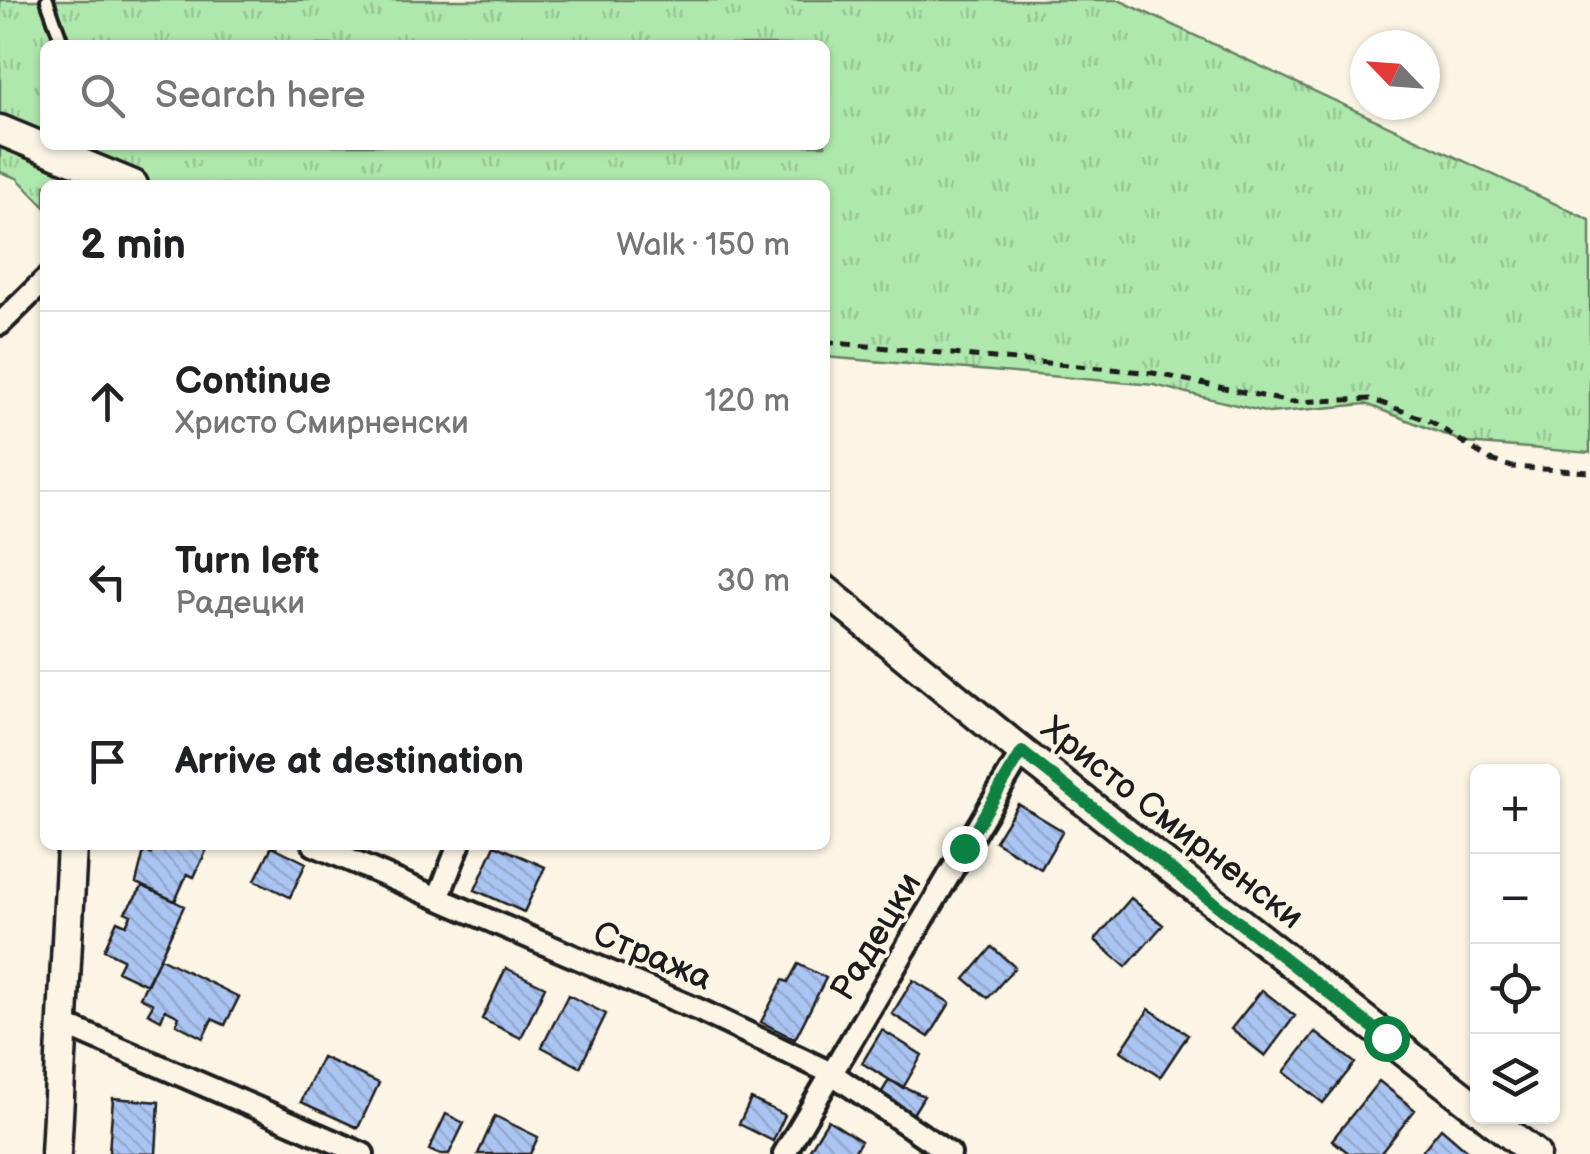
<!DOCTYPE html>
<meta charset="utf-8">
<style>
body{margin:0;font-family:"Balsamiq Sans",sans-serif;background:#f2f2f2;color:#202124}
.controls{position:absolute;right:30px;bottom:30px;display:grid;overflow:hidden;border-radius:15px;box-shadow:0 2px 8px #0004}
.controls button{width:90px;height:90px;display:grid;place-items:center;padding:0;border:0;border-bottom:2px solid #e0e0e0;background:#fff;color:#202124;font:50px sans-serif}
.compass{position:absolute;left:1350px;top:30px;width:90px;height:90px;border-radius:50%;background:#fff;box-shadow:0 2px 8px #0004;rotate:295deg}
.stop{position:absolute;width:30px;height:30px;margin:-22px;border:8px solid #0b8043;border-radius:50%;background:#fff}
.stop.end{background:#0b8043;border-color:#fff;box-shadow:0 2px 10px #0008}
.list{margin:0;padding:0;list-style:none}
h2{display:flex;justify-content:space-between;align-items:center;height:130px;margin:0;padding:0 40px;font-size:42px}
h2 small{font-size:32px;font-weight:400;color:#757577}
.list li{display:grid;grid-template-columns:65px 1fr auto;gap:30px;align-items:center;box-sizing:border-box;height:180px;padding:0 40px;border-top:2px solid #e0e0e0}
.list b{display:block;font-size:38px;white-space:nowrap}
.list p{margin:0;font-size:32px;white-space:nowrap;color:#757577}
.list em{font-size:32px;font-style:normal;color:#757577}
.icon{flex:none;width:55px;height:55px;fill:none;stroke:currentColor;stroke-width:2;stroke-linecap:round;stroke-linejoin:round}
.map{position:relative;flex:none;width:1590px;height:1154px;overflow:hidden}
.search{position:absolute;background:#fff;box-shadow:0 2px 8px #0004;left:40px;top:40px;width:790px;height:110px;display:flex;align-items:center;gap:25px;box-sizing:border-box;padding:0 35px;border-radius:15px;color:#757577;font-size:38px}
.panel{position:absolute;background:#fff;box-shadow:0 2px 8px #0004;left:40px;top:180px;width:790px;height:670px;border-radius:15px}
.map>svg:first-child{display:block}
</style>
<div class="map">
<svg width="1590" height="1154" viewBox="0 0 1590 1154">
<defs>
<pattern id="grass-tufts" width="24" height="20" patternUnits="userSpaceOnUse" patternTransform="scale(2.5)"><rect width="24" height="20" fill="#afe8ac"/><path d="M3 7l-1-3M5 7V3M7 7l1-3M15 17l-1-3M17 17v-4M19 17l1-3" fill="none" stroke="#96c693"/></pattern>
<pattern id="building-back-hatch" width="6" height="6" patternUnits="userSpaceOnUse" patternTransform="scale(2.5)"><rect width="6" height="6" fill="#abc5f2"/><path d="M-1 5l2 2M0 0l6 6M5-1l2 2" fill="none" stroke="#93a9cf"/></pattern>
</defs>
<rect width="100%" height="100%" fill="#fcf5e5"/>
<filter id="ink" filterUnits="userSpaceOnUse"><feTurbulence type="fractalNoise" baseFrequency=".01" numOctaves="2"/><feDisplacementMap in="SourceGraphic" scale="20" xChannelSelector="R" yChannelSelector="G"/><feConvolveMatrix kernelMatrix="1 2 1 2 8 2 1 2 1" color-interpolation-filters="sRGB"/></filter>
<g filter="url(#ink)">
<path fill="url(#grass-tufts)" stroke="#668264" stroke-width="2.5" fill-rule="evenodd" d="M0 0H1119L1590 220V453L1466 443 1366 404 1269 413 1154 385 825 357V185H45V207L17 178 0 172ZM45 45H825V145H45Z"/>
<path fill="url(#building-back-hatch)" stroke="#1c1c1c" stroke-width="2.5" d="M1018 804 1063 831 1041 869 995 841Z
M155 845H202L207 849 194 877 187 874 175 901 136 883 144 851 151 854Z
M495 845 545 867 524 912 475 890Z
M272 846 306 863 290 897 255 880Z
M143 886 184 906 147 985 117 971 123 959 104 950 117 921 126 925 131 915 125 912Z
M1131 898 1163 925 1126 967 1095 940Z
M992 947 1015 967 988 998 965 979Z
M160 958 239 997 225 1025 212 1019 203 1038 176 1024 179 1017 165 1010 161 1020 148 1013 153 1004 140 997Z
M798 964 826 978 795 1039 761 1022 783 980 788 982Z
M506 968 545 987 521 1038 482 1019Z
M913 980 950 1003 929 1037 892 1014Z
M1262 990 1295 1016 1265 1056 1231 1029Z
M568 995 606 1014 580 1067 542 1047Z
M1149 1009 1188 1035 1160 1077 1121 1051Z
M882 1030 922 1055 903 1088 862 1063Z
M1315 1032 1355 1063 1323 1103 1284 1072Z
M322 1057 379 1083 358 1128 301 1102Z
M889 1080 924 1096 910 1119 877 1100Z
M1379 1081 1415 1110 1380 1154H1350L1332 1140Z
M113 1098 159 1102 156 1154 109 1153Z
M751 1099 785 1115 773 1141 739 1124Z
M446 1114 464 1123 449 1154H438L429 1150Z
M495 1116 538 1137 530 1154H478Z
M828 1120 861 1141 853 1154H807Z
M1441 1128 1471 1154H1420Z"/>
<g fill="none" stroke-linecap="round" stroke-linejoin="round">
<g stroke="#1c1c1c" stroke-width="18">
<path id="service" d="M47 0 63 45"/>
</g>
<g stroke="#1c1c1c" stroke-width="28">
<path id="minor" d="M0 324 45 280
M314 845 701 1011 831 1073 950 1154
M438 898 459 845
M63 1024 363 1154
M784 1154 1022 752"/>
</g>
<g stroke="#1c1c1c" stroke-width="35">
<path id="tertiary" d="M0 130 133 185
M825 590 1022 752 1478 1109
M1487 1116 1535 1154
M56 1154 72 845"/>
</g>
<path stroke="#1c1c1c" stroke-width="5" stroke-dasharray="10 8" stroke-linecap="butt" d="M825 342 1153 373 1290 402 1371 399 1432 422 1490 460 1512 467 1590 472"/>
<use href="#service" stroke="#fcf5e5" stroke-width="10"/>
<use href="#minor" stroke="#fcf5e5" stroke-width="20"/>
<use href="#tertiary" stroke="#fcf5e5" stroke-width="28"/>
</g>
</g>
<g fill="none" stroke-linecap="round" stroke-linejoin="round" filter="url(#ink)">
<path stroke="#0b8043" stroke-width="12" d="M964 848 1022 752 1386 1038"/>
</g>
<g text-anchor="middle" stroke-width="8" stroke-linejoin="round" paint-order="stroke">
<g font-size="35" fill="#1c1c1c" stroke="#fcf5e5">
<text transform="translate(1173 822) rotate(38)" y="12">Христо Смирненски</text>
<text transform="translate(875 936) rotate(-59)" y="12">Радецки</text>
<text transform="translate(653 955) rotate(23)" y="12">Стража</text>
</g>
</g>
</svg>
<div class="controls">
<button>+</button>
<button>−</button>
<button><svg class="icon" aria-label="locate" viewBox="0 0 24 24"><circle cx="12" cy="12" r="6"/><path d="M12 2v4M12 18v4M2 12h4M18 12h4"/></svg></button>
<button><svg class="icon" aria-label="layers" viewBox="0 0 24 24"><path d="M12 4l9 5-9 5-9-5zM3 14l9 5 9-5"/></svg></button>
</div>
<svg class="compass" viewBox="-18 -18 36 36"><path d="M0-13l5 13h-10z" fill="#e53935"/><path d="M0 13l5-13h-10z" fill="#757577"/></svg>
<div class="stop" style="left:1386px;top:1038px"></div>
<div class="stop end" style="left:964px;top:848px"></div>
<div class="search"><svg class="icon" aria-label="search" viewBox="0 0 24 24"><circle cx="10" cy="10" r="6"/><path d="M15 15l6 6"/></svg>Search here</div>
<section class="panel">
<h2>2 min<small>Walk · 150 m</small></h2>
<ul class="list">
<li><svg class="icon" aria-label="ahead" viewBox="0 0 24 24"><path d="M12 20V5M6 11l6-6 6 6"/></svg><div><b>Continue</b><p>Христо Смирненски</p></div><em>120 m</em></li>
<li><svg class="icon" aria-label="left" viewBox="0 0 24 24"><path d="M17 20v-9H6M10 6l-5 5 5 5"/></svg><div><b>Turn left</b><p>Радецки</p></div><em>30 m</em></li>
<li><svg class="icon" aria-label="arrive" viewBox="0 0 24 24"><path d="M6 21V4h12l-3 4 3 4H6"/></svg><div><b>Arrive at destination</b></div></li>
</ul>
</section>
</div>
